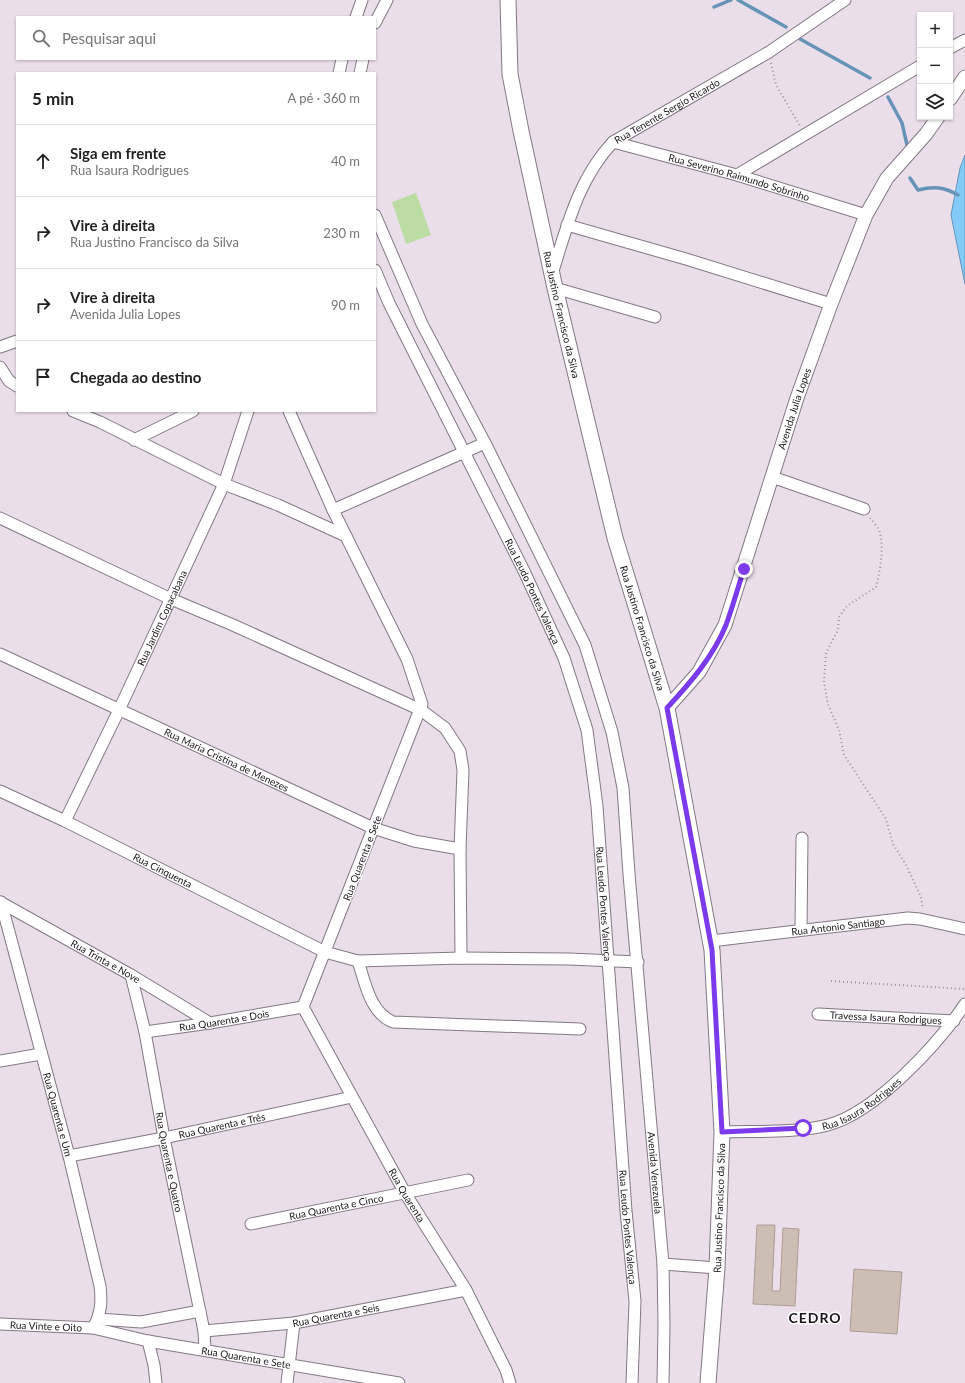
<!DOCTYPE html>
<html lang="pt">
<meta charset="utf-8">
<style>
body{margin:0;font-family:Lato,sans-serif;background:#f2f2f2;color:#222}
.controls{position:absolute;right:12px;top:12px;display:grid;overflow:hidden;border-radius:0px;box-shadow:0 1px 3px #0004}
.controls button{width:36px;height:36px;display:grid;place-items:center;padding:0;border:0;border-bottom:1px solid #e0e0e0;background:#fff;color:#222;font:20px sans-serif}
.stop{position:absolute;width:12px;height:12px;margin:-9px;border:3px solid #7c3aed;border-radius:50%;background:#fff}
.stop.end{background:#7c3aed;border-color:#fff;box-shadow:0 1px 4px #0008}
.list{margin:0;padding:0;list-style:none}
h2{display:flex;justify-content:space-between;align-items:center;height:52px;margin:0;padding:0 16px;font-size:17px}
h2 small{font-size:13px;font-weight:400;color:#767676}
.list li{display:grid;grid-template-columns:26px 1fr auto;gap:12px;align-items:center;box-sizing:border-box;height:72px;padding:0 16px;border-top:1px solid #e0e0e0}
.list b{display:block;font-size:15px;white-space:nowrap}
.list p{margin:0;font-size:13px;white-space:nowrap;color:#767676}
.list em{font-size:13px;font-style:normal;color:#767676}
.icon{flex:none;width:22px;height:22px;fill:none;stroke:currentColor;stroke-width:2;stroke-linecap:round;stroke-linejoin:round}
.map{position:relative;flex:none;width:965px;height:1383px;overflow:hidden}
.search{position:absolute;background:#fff;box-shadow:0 1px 3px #0004;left:16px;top:16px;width:360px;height:44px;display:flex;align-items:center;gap:10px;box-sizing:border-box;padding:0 14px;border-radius:0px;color:#767676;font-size:15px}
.panel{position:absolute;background:#fff;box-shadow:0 1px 3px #0004;left:16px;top:72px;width:360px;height:340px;border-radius:0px}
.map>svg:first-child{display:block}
</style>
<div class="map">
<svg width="965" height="1383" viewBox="0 0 965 1383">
<rect width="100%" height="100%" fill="#ebdeeb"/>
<path fill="#bbdca3" d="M416 193 431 235 406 244 392 202Z"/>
<path fill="#85cbfa" stroke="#6594b7" d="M965 155V284L951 215 960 168Z"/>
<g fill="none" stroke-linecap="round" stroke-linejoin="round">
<path stroke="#6594b7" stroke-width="3.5" d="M738 0 786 27
M714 7 731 0
M800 39 870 78
M888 97 902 123 907 145
M910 178 918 190C934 186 944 187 958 195"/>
</g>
<path fill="#cdbeb4" stroke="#ac9e94" d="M757 1225H775L772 1291H780L783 1228 799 1229 795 1306 753 1304Z
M854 1269 902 1272 897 1334 850 1331Z"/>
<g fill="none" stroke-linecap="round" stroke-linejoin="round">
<g stroke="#837883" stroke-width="13">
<g id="minor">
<path d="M356 17 362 0"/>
<path d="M375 23 387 0"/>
<path d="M950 48 965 40"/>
<path d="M339 73 342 59"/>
<path d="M360 73 363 59"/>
<path id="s1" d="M613 142 737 175 866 215"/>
<path d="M737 175 920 66"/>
<path id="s2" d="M375 215 422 324 485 443 585 645 612 732 623 788 629 874 663 1264 664 1325 663 1383"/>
<path d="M567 225 686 259 831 304"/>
<path id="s3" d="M375 270 389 303 524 571 564 658 587 730 597 806 626 1211 635 1301 632 1383"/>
<path id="s4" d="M552 274C567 227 578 179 613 142L769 52 845 0"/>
<path d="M555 288 655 317"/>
<path d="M0 347 17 341"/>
<path d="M0 367 9 381 17 386"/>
<path d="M73 411 100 422 224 484 278 505 346 536"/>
<path d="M289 411 333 510 407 659 422 704 303 1007"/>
<path d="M134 440 193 411"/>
<path d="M772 477 864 509"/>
<path d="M333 510 485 443"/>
<path d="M0 518 171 599 233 625 421 710 445 728 460 751 463 770 460 849 461 958"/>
<path id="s5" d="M0 654 373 828 414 841 460 849"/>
<path id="s6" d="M0 791 65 821 325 952 358 961C365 982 370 1013 393 1022L580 1029"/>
<path id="s7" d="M65 821 119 710 224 484 248 411"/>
<path id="s8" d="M0 902 131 975 210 1023"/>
<path id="s9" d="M1 902 69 1156 100 1286C102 1302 101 1314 93 1328"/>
<path d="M801 929 802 838"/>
<path id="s10" d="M711 941 908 918 920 919 965 929"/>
<path d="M358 961 461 958 569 959 638 962"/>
<path id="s11" d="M131 975 145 1032 164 1138 204 1331 205 1350"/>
<path id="s12" d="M303 1007 405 1193 466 1290 506 1370 510 1383"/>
<path id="s13" d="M818 1014 954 1021"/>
<path id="s14" d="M145 1032 210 1023 303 1007"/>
<path d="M0 1061 41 1054"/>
<path id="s15" d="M722 1132C754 1131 798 1133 828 1125 876 1112 938 1044 965 1004"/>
<path id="s16" d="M69 1156 164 1138 352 1097"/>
<path id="s17" d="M251 1224 468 1180"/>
<path d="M663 1264 717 1268"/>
<path d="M98 1319 141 1322 200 1311"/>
<path id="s18" d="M0 1324 93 1328 148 1341 399 1383"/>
<path id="s19" d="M204 1331 294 1323 466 1290"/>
<path d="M148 1341 154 1365 156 1383"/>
<path d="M287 1383 294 1323"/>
</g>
</g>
<g stroke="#837883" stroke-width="15">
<g id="tertiary">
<path d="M950 99 965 77"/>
<path id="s20" d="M667 708 699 672 725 625 797 398 831 304 866 215 887 178 926 134 938 117"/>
</g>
</g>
<g stroke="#837883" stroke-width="17">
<g id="secondary">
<path id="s21" d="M508 0 510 74 521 131 555 288 615 538 667 708 712 950 722 1132 717 1268 708 1383"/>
</g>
</g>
<path stroke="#9c929c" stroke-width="2" stroke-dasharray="1 3" stroke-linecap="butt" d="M771 63 776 85 800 126
M870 518C873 522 879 528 880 533 884 550 880 571 876 587L847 606 839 617 838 630 826 653 824 682 828 704 839 730 844 755 886 819 893 844 906 865 921 897 923 909
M831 981 965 989"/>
<use href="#minor" stroke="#fff" stroke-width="11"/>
<use href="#tertiary" stroke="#fff" stroke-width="13"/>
<use href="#secondary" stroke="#fff" stroke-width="15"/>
</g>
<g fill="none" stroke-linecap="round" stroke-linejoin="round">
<path stroke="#7c3aed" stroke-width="5" d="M744 569C738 587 733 606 726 625 713 657 690 683 667 708L712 950 722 1132 803 1128"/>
</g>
<g text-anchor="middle" stroke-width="3" stroke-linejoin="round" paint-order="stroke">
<g font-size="10" fill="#1a151a" stroke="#fff">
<text dy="4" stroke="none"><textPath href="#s4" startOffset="209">Rua Tenente Sergio Ricardo</textPath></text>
<text dy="4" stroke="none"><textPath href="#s1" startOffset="131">Rua Severino Raimundo Sobrinho</textPath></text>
<text dy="4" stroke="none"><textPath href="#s21" startOffset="320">Rua Justino Francisco da Silva</textPath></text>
<text dy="4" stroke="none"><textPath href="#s20" startOffset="329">Avenida Julia Lopes</textPath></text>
<text dy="4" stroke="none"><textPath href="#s3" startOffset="358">Rua Leudo Pontes Valença</textPath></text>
<text dy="4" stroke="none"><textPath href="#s7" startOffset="225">Rua Jardim Copacabana</textPath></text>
<text dy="4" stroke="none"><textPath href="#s21" startOffset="644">Rua Justino Francisco da Silva</textPath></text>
<text dy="4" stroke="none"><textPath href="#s5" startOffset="250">Rua Maria Cristina de Menezes</textPath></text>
<text transform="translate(362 858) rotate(-69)" y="4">Rua Quarenta e Sete</text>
<text dy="4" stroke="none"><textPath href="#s6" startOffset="181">Rua Cinquenta</textPath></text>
<text dy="4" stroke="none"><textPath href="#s3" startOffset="682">Rua Leudo Pontes Valença</textPath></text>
<text dy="4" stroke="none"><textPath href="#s10" startOffset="128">Rua Antonio Santiago</textPath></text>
<text dy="4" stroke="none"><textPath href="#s8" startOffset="121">Rua Trinta e Nove</textPath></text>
<text dy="4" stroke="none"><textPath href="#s13" startOffset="68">Travessa Isaura Rodrigues</textPath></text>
<text dy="4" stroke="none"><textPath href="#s14" startOffset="80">Rua Quarenta e Dois</textPath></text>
<text dy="4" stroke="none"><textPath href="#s15" startOffset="146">Rua Isaura Rodrigues</textPath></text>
<text dy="4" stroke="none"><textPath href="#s9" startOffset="220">Rua Quarenta e Um</textPath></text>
<text dy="4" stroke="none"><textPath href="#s16" startOffset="156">Rua Quarenta e Três</textPath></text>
<text dy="4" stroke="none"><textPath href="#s11" startOffset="191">Rua Quarenta e Quatro</textPath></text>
<text dy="4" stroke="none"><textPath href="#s2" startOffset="1013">Avenida Venezuela</textPath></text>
<text dy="4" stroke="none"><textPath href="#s12" startOffset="215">Rua Quarenta</textPath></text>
<text dy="4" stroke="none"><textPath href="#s17" startOffset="87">Rua Quarenta e Cinco</textPath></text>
<text transform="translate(719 1208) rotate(-88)" y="4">Rua Justino Francisco da Silva</text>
<text dy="4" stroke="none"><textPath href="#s3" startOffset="1006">Rua Leudo Pontes Valença</textPath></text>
<text dy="4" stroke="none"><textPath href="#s19" startOffset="133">Rua Quarenta e Seis</textPath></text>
<text dy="4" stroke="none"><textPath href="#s18" startOffset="46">Rua Vinte e Oito</textPath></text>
<text dy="4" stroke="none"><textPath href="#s18" startOffset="249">Rua Quarenta e Sete</textPath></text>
</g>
<g font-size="14" font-weight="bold" letter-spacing="1" fill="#1a151a" stroke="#fff">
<text x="815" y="1323">CEDRO</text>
</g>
</g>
</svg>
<div class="controls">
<button>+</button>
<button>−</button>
<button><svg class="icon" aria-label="layers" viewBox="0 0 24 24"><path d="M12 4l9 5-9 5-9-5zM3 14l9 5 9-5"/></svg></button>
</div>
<div class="stop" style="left:803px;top:1128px"></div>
<div class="stop end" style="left:744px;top:569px"></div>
<div class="search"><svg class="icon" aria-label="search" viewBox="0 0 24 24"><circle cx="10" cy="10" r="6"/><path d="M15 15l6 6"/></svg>Pesquisar aqui</div>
<section class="panel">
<h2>5 min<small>A pé · 360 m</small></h2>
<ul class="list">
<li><svg class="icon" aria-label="ahead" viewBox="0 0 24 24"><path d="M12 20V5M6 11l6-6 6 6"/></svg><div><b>Siga em frente</b><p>Rua Isaura Rodrigues</p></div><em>40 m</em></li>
<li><svg class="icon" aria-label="right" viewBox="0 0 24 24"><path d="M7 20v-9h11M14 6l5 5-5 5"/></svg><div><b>Vire à direita</b><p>Rua Justino Francisco da Silva</p></div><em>230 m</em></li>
<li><svg class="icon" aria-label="right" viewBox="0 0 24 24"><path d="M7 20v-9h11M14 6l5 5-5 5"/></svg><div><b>Vire à direita</b><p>Avenida Julia Lopes</p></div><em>90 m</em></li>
<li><svg class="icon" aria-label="arrive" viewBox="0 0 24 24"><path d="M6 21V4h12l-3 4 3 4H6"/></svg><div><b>Chegada ao destino</b></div></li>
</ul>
</section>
</div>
